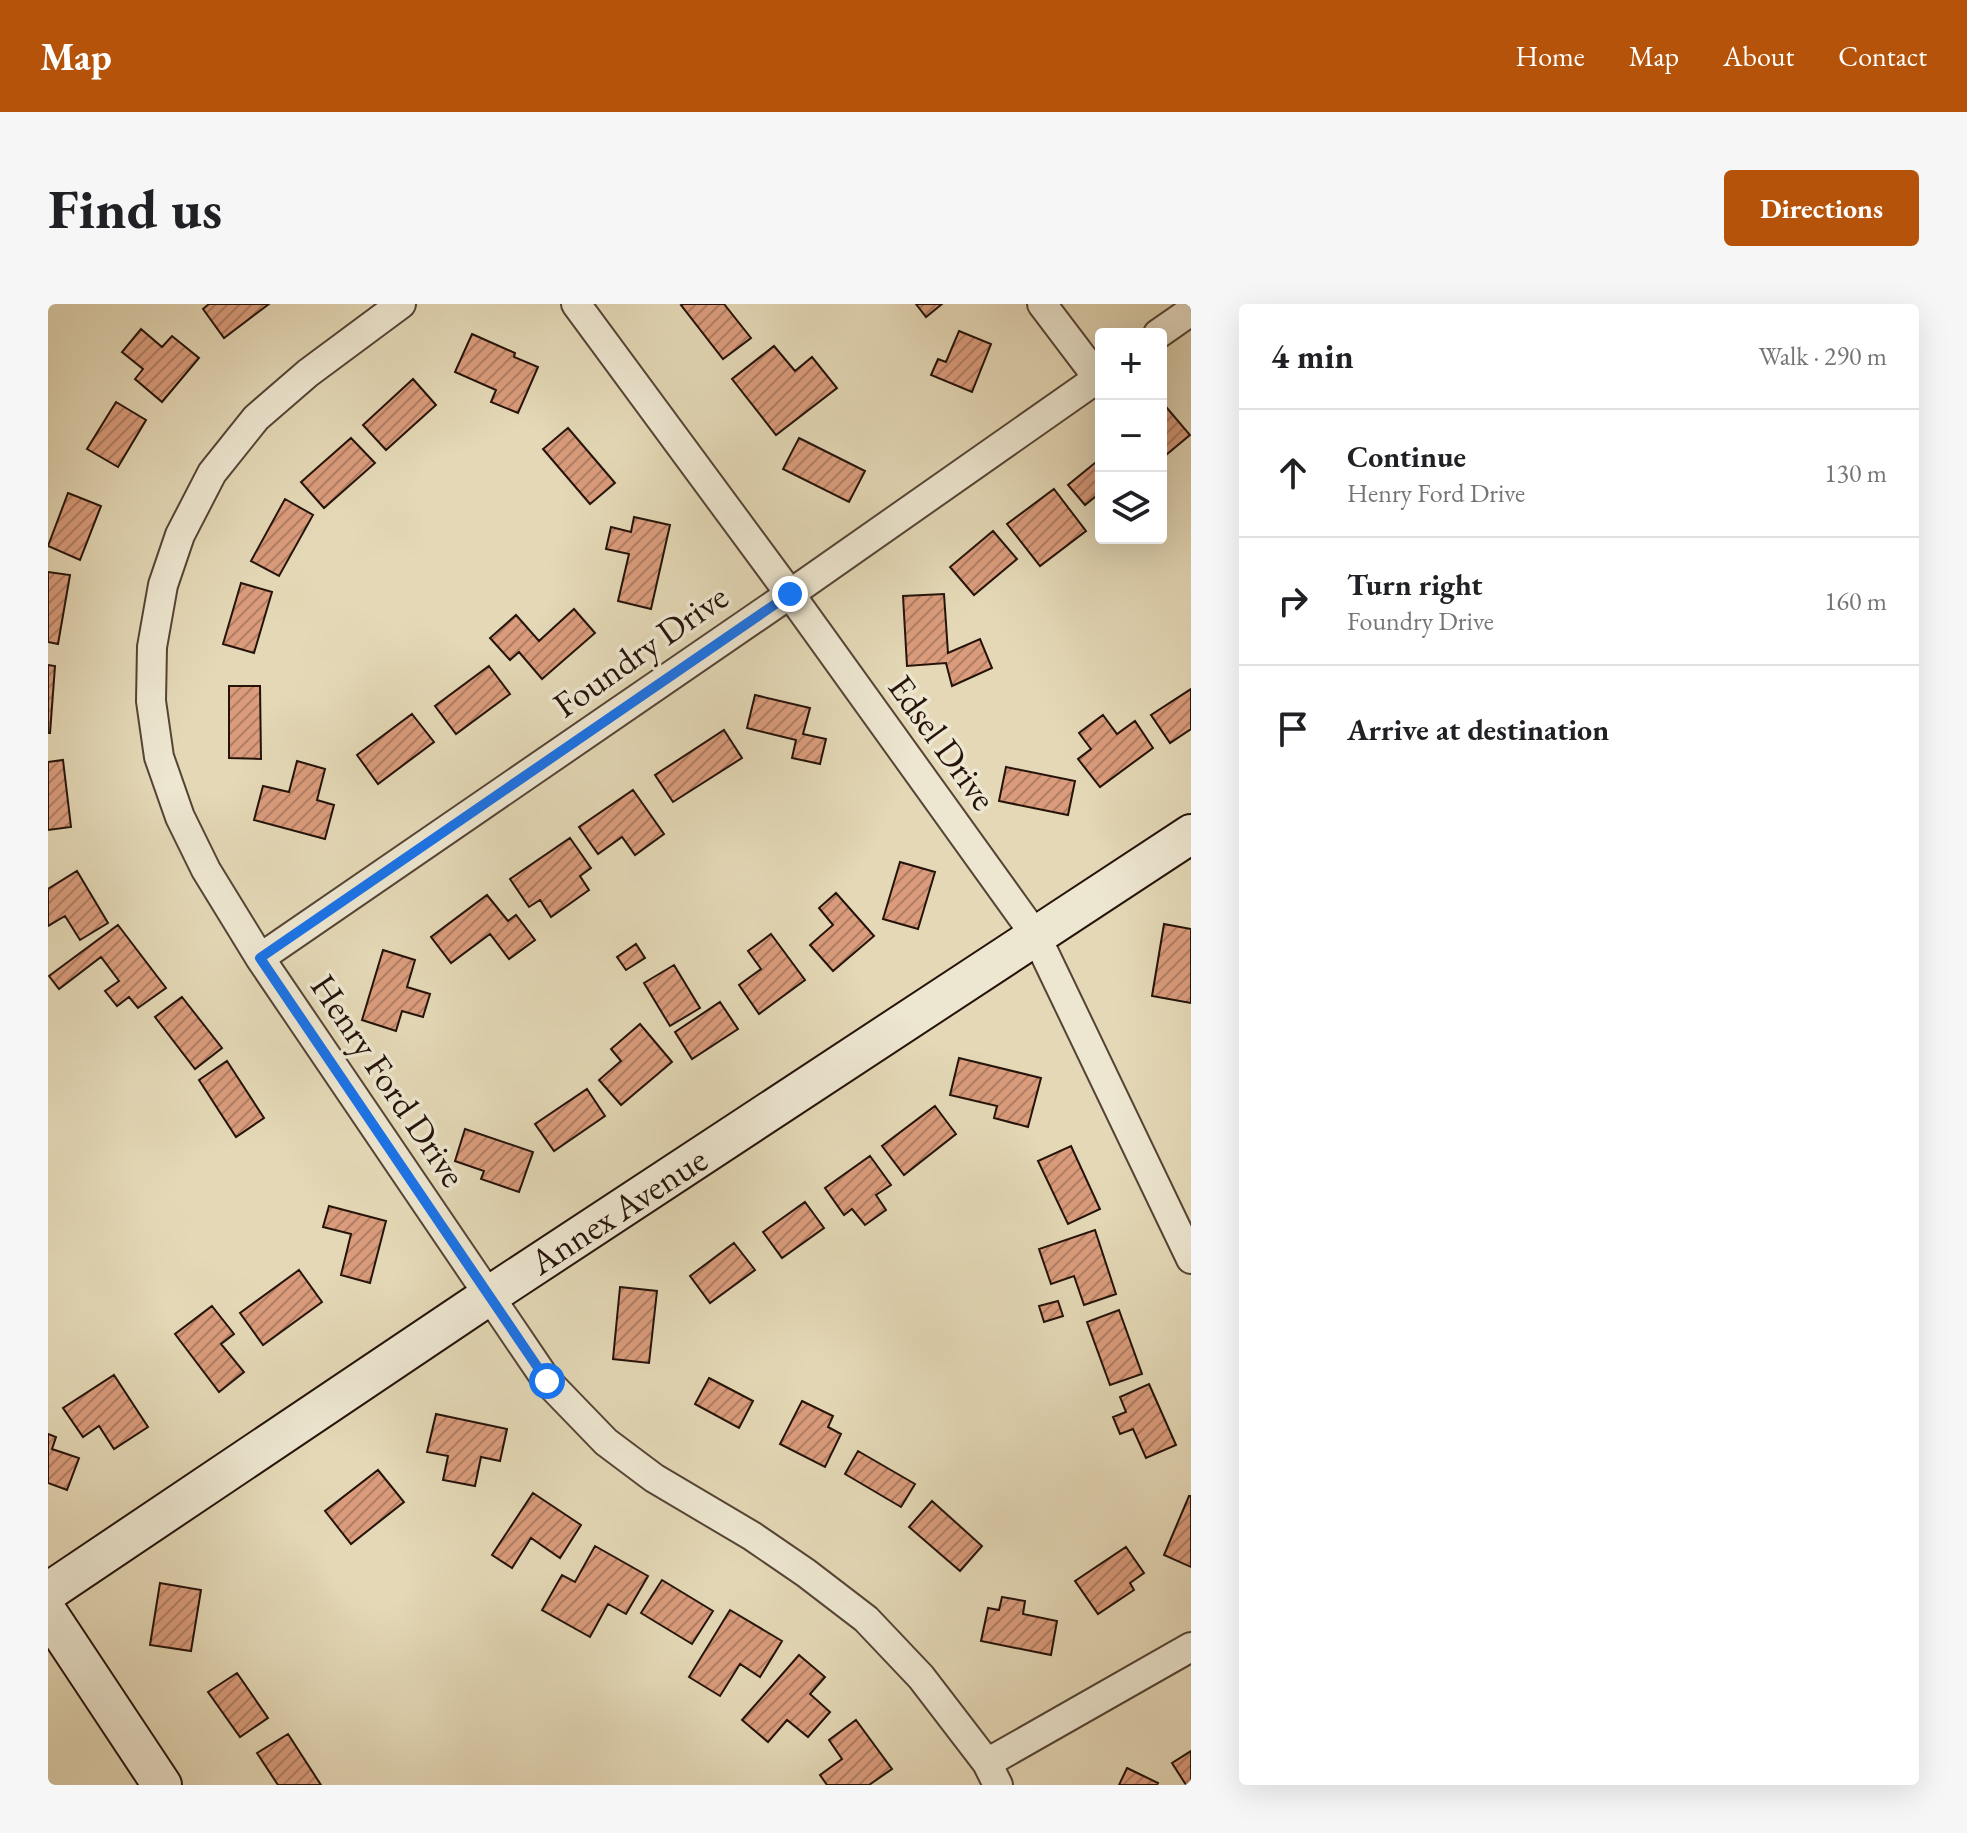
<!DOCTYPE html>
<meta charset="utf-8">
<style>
body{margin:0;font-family:"EB Garamond",serif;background:#f6f6f6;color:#202124}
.controls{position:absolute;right:24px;top:24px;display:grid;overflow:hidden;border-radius:8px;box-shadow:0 8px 32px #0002}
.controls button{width:72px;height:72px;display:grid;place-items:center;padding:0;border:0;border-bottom:2px solid #e0e0e0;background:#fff;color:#202124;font:40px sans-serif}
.stop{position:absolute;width:24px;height:24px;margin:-18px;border:6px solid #1a73e8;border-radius:50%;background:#fff}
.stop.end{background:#1a73e8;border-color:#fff;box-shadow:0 2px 8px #0008}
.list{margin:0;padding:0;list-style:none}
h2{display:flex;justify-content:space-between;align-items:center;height:104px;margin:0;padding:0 32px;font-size:34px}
h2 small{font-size:26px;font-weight:400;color:#757577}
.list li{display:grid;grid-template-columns:52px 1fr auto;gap:24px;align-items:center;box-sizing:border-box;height:128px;padding:0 32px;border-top:2px solid #e0e0e0}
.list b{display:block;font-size:30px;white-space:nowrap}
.list p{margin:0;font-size:26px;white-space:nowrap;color:#757577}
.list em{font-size:26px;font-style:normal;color:#757577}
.icon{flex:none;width:44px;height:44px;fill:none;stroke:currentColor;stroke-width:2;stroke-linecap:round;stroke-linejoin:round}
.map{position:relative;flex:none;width:1143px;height:1481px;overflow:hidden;border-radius:8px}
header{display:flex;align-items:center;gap:48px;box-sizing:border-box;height:112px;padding:0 40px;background:#b45309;color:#fff}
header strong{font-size:38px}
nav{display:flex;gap:44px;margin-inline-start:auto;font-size:28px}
.intro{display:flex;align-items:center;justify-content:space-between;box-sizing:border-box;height:192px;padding:0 48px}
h1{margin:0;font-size:56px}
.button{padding:20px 36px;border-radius:8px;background:#b45309;color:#fff;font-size:28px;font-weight:700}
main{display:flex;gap:48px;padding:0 48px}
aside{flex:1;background:#fff;border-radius:8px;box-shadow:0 8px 32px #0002}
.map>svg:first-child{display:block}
</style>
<header>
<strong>Map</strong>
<nav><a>Home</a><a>Map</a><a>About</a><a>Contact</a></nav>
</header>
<div class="intro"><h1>Find us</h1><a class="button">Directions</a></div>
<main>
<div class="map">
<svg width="1143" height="1481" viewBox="0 0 1143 1481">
<defs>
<pattern id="building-hatch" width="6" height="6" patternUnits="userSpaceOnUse" patternTransform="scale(2)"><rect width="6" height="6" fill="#da9c7c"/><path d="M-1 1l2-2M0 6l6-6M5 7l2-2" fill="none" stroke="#b17e64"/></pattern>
</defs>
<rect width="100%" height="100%" fill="#e4d8b6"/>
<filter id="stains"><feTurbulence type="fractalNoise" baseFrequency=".0025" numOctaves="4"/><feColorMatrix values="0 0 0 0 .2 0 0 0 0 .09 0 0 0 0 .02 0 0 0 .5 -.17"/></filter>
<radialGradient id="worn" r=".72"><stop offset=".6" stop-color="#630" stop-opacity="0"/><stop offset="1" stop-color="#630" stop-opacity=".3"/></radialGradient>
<path fill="url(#building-hatch)" stroke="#25130a" stroke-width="2" d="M161 0H221L176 34 155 5Z
M635 0H676L703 34 675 55 633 1Z
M868 0H894L878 13Z
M93 25 114 43 124 32 151 54 114 98 87 75 95 65 74 48Z
M911 27 943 40 924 88 883 71 890 55 898 58Z
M424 30 467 49 466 53 490 63 470 109 443 98 448 86 407 68Z
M726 42 747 67 764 53 789 84 728 131 684 75Z
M365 75 388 101 338 146 315 121Z
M68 98 98 116 70 163 39 145Z
M1119 104 1142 131 1113 155V109Z
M520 124 567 179 542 200 495 145Z
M303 134 327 159 276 204 253 178Z
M751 134 817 167 801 198 735 165Z
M1053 154V188L1037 201 1020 181Z
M1006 185 1038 227 992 262 959 220Z
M20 189 53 202 32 256 0 242Z
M237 195 265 211 231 272 203 257Z
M586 213 622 221 603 305 570 297 581 250 558 245 563 223 583 228Z
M945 227 969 255 926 291 902 263Z
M0 268 22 271 10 340 0 338Z
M193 279 224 288 206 349 175 340Z
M896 290 900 349 932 335 944 364 904 382 898 359 859 362 855 292Z
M526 305 547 329 494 375 471 348 462 356 442 334 468 311 491 337Z
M0 361 7 362 2 429H0Z
M441 362 462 390 408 430 387 402Z
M181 382H212L213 455 181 454Z
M1143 385V425L1122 439 1103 411Z
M707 391 762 404 755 430 778 435 772 460 744 454 748 436 699 424Z
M364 410 386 438 330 480 309 451Z
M1055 411 1069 430 1087 417 1105 444 1052 483 1030 455 1043 445 1031 429Z
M676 426 694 454 625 498 607 471Z
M15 456 23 523 0 526V458Z
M249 457 277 465 269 496 286 501 277 535 206 516 215 482 241 488Z
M958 463 1027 477 1020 511 951 497Z
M585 486 616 530 587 551 574 533 550 550 531 523Z
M522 534 543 564 532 572 541 586 503 613 492 596 481 603 462 575Z
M852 558 887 568 870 625 835 615Z
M29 567 60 619 32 636 17 612 0 622V585Z
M788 589 826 632 785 667 762 641 785 621 771 604Z
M439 591 460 617 468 611 487 636 461 655 442 630 403 659 383 633Z
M1116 620 1143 625V699L1104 692Z
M70 621 118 684 90 704 81 693 69 702 57 687 71 677 53 653 11 685 1 672Z
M723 630 757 676 711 710 691 681 713 665 700 647Z
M588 640 597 654 578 666 569 653Z
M335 646 367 656 359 683 382 690 375 713 354 707 348 727 314 716Z
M626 661 652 704 622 722 596 679Z
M134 693 174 744 147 765 107 713Z
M672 698 690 725 644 755 627 728Z
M592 720 624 758 573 801 551 776 573 757 563 745Z
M911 754 993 774 980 823 946 814 949 802 902 791Z
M179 757 216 814 188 833 151 776Z
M539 785 557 812 506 847 487 820Z
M887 802 908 830 856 871 834 842Z
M417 825 485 848 471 888 433 875 436 867 407 857Z
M1023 842 1052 905 1020 920 990 857Z
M822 852 843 881 828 891 838 906 817 921 804 905 796 911 777 884Z
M757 898 776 924 734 954 715 928Z
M281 902 338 917 322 979 293 971 303 930 275 923Z
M1047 926 1068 990 1036 1001 1026 972 1003 980 991 945Z
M686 939 707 966 662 999 642 972Z
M251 966 274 998 215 1041 192 1009Z
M572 983 609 987 601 1059 565 1055Z
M1010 997 1015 1012 996 1018 991 1002Z
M164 1002 186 1030 173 1040 196 1068 171 1088 127 1030Z
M1071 1006 1094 1070 1062 1081 1039 1018Z
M66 1071 100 1123 66 1145 51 1122 35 1133 15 1104Z
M661 1074 705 1097 691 1124 647 1100Z
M1101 1080 1128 1141 1098 1154 1085 1125 1072 1130 1065 1113 1078 1108 1072 1093Z
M754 1097 785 1112 780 1123 793 1130 777 1163 732 1140Z
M388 1110 459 1125 452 1157 433 1153 427 1182 395 1176 400 1152 379 1148Z
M0 1130 8 1133 4 1145 31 1154 19 1186 0 1179Z
M810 1147 867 1180 853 1203 797 1170Z
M330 1166 356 1198 303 1240 277 1207Z
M485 1189 533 1221 512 1254 483 1234 464 1264 444 1251Z
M1141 1192H1143V1263L1116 1251Z
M884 1197 934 1242 912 1267 861 1223Z
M547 1242 600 1272 578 1310 560 1300 542 1333 494 1306 514 1271 527 1278Z
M1078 1243 1096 1269 1082 1279 1086 1286 1050 1310 1027 1277Z
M614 1276 665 1307 644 1340 593 1309Z
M112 1279 153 1286 143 1347 102 1341Z
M954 1293 977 1297 975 1310 1009 1317 1003 1351 933 1337 940 1304 951 1306Z
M682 1306 734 1337 712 1373 692 1360 672 1392 641 1373Z
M751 1351 777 1373 762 1390 782 1408 760 1433 739 1416 720 1438 694 1416Z
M189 1369 220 1414 192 1433 160 1388Z
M808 1416 844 1465 821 1481H779L772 1471 794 1455 781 1436Z
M240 1430 273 1481H230L209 1449Z
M1143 1447V1481H1138L1124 1459Z
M1079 1464 1110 1479 1109 1481H1071Z"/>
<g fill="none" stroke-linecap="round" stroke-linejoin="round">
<g stroke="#554435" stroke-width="32">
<path id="street" d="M353 0 260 69 208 114 164 169 132 231 115 281 104 343 103 397 111 453 132 513 158 566 212 654 499 1077 558 1138 606 1174 704 1232 758 1269 818 1315 873 1373 939 1459 950 1481
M528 0 742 290 988 632 1143 955
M994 0 1050 74
M1110 30 1143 7
M212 654 742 290 1053 72
M939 1459 1143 1343"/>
</g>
<g stroke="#25130a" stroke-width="42">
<path id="secondary" d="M0 1288 442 991 1143 530
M0 1309 114 1481"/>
</g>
<use href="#street" stroke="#ede6d0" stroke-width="28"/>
<use href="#secondary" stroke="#ede6d0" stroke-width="38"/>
</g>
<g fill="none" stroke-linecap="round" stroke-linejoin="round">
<path stroke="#1a73e8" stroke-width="10" d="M499 1077 212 654 742 290"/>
</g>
<g text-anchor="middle" stroke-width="7" stroke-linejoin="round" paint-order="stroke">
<g font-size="36" fill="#25130a" stroke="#ede6d0">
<text transform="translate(592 346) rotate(-35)" y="13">Foundry Drive</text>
<text transform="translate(895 438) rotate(54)" y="13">Edsel Drive</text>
<text transform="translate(341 776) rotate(56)" y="13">Henry Ford Drive</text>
<text transform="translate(570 906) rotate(-33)" y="13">Annex Avenue</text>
</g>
</g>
<rect width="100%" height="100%" filter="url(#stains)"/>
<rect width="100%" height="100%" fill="url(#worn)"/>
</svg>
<div class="controls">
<button>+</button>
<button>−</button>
<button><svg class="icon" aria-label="layers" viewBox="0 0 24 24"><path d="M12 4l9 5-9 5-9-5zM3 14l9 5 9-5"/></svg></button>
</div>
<div class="stop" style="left:499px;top:1077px"></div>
<div class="stop end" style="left:742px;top:290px"></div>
</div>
<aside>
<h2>4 min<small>Walk · 290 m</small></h2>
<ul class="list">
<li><svg class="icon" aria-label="ahead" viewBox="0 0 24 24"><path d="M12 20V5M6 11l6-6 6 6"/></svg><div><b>Continue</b><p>Henry Ford Drive</p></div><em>130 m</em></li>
<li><svg class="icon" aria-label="right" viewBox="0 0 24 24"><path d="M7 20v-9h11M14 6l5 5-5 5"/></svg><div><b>Turn right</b><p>Foundry Drive</p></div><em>160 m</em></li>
<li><svg class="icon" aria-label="arrive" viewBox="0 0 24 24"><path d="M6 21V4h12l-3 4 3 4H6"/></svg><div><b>Arrive at destination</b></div></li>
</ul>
</aside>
</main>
